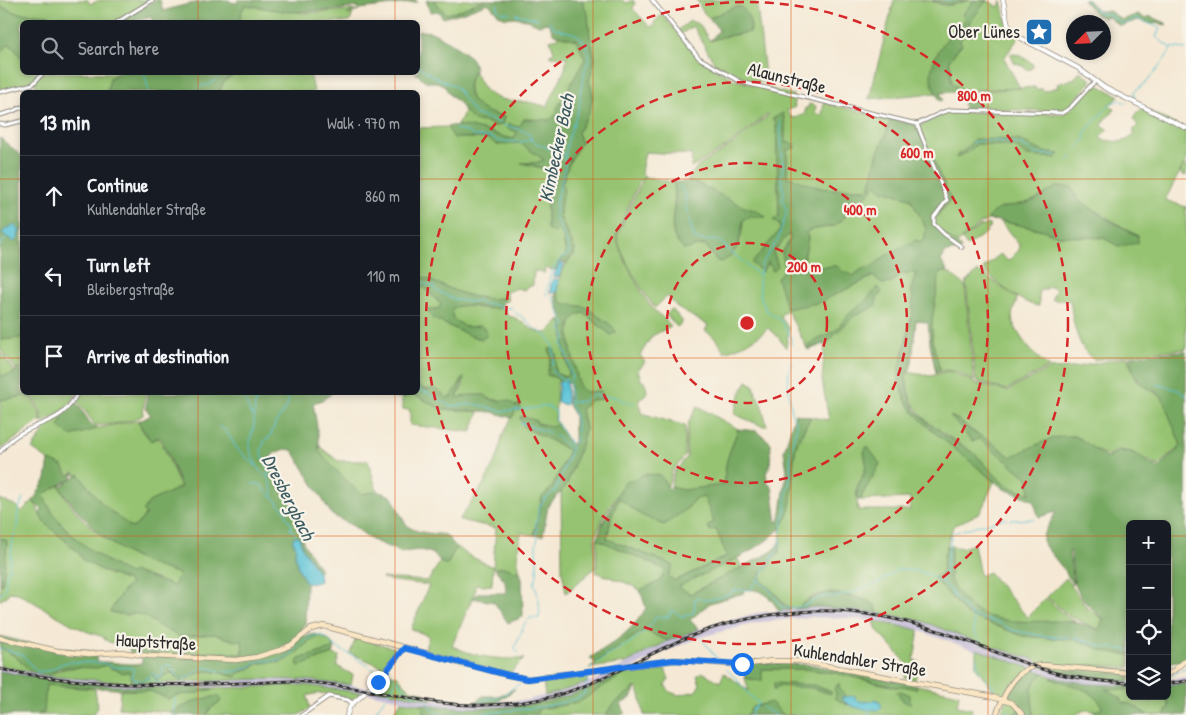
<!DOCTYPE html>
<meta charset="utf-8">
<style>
body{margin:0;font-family:"Patrick Hand",sans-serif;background:#20242c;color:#f1f3f6}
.controls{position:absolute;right:15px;bottom:15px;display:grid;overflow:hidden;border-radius:8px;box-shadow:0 2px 8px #0003}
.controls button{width:45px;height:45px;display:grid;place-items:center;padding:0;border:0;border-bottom:1px solid #363941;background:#171b24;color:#f1f3f6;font:25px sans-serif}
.compass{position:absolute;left:1066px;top:15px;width:45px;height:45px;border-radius:50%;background:#171b24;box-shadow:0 2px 8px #0003;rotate:246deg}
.stop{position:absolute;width:15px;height:15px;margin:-11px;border:4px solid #1a73e8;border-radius:50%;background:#fff}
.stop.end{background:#1a73e8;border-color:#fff;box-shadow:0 1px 5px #0008}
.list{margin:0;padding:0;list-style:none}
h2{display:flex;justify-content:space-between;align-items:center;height:65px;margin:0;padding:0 20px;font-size:21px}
h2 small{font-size:16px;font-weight:400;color:#9ea1a6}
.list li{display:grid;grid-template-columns:32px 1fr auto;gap:15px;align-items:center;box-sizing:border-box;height:80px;padding:0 20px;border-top:1px solid #363941}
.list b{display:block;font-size:19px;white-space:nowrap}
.list p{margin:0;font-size:16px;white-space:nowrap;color:#9ea1a6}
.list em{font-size:16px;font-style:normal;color:#9ea1a6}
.icon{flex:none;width:28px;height:28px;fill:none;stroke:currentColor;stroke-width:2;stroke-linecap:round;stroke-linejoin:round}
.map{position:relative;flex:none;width:1186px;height:715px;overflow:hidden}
.search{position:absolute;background:#171b24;box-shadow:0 2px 8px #0003;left:20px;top:20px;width:400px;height:55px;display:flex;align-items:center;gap:12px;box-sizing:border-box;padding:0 18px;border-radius:8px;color:#9ea1a6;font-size:19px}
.panel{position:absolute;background:#171b24;box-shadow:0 2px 8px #0003;left:20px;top:90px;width:400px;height:305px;border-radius:8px}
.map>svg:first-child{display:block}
</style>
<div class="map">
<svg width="1186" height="715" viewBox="0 0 1186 715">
<rect width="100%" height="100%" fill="#f7f3e8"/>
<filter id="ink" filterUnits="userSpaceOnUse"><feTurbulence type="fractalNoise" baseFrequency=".02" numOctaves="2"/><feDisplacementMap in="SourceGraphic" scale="10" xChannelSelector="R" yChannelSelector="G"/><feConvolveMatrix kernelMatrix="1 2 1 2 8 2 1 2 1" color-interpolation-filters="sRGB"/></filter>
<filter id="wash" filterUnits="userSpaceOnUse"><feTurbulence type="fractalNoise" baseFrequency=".0096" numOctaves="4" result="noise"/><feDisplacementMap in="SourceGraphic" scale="20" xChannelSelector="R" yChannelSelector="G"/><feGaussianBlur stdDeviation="1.12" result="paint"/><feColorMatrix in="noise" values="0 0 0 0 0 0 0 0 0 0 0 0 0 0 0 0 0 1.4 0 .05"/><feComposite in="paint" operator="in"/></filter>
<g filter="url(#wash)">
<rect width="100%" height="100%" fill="#f5e9d5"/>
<path fill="#c7c0d9" d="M817 607 878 613 919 620 980 643 1036 660 1042 667 1067 674 1130 682V686L1087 684 1052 677 917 630 877 621 847 618 813 617 760 622 704 636 675 647 600 684 569 695 519 706 487 708 448 707 421 704 368 693 305 685 144 688 46 680 0 671V666L48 676 171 684 258 679 304 680 351 685 433 700 474 703 527 700 569 689 599 678 668 641 699 629 757 613Z
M1186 677V683L1167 685V680Z"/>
<path fill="#95c371" stroke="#60774e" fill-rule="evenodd" d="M0 0H88L90 4 100 0H149L115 22H51L49 15 17 13 0 6Z
M434 0H487C472 3 461 12 445 14Z
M582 0H622L627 3 633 0 635 3 633 9 650 27 653 26 656 20 662 14 698 58 735 80 793 95 795 107 787 111 791 117 794 118 805 114V108H808L809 104 816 106 815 113 822 115 824 103 890 119 886 135 878 152 869 189 875 183 895 194 910 198 923 222 926 229 925 239 888 254 872 267 862 269 853 276 843 273 837 266 802 269 808 238 805 233 810 230 835 226 847 211 858 204 866 189H824L787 177V150L794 144 785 142V124L783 113 773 119 776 124 779 216 773 220 779 224 780 230 753 263 762 272 768 262 773 271 778 266 773 252 789 234 791 238 782 252 786 268 777 278 818 303 874 276 916 273 912 286 913 309 901 363 899 382 906 401 914 413 929 428 968 458 994 482 980 513 953 526 944 556 943 573 934 578 967 615 1023 636 1079 640 1103 651 1130 655V667L1087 665 1130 670V675L1065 671 1067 674 1042 667 1036 660 980 643 919 620 878 613 874 604C863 601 838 592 828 593 816 593 804 601 797 609 785 610 782 599 774 592 770 588 765 584 761 581L760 573 767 570 781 540 780 529C795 506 791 478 795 453 797 440 805 428 811 417L829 420 822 380 825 344 808 350 787 310 780 316 789 329 786 348 779 338 768 328C756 340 741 347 724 352 720 344 714 335 705 331L708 325 679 309 667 296 655 308C643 293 620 255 617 236L643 179 646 177 673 182C680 208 661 229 684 250L697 246H706L716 260 720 262C738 255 742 238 743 220L748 217H765C758 211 751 210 743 207 724 199 708 186 688 181V179L697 167 730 146 769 115 768 114 729 145 691 168 692 155 645 152 641 172 645 176 639 182 616 236C618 250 644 300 654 310 660 315 666 320 671 326L652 336 640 355 645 362 638 370 641 380 645 383 647 391 644 397 639 399 641 413 685 426V456L672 471 670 481 667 487 664 480 644 474 635 479 625 482 605 514 595 537V568L566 593 562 571 561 491 566 486 582 442 585 429 581 409 591 400 603 399 600 391 586 392 579 387C578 370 555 316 584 313L611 335 573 304H562C561 300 558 296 557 292 556 282 565 261 574 255L575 250 560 217 561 199 562 183 570 161 581 142 578 132 590 110 593 93 589 81 595 59 590 37 588 15ZM864 451 880 464 862 495 861 500 910 498V510H858L856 489 863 475 866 464Z
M697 0H754L757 6 766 83 754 80 746 82 716 66 693 26 681 34 678 30 690 21 699 24 710 41 722 37 750 32 751 27 741 7H735L709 18 703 12Z
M894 0H928L943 5H952L969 0H974L963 14 964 22C943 38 927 66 936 93L869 99Z
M987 0 998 7 1002 1 1006 21 1019 37 1004 58 1020 88 964 90 953 85 951 79V67L949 61 959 47 960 39 968 32 969 23Z
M245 5 303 13 359 10 347 14 348 15 353 13 350 22H240L241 13Z
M557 35 577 40 585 59 557 110 559 112 550 120 524 119 515 139 502 137 492 132 457 125 462 117 464 111 474 121 487 122 494 126 502 125 504 117C496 115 487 114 481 110 468 101 465 84 474 71 478 78 481 86 486 91 498 102 514 101 528 102 534 103 541 105 547 107L565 69 567 57 549 56 554 51 550 40 558 38Z
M10 44 22 58V72L119 73 110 78 107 92H36L35 81 0 90V52Z
M1010 53 1019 55 1032 63 1033 67 1029 70 1017 63 1015 64Z
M1080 71 1091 80V82L1070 106 1062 111 977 109 978 103 965 92 1035 87V89H1042L1044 91 1058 87 1057 84 1075 78Z
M249 72 310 73 314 92H220C223 75 234 76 249 72Z
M1094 84H1096L1119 96 1110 105 1115 110 1104 120 1102 125 1108 129 1100 137 1103 140C1116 141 1125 145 1134 134V129L1138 125 1133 119 1136 114 1143 108 1186 130V160L1184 165 1186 166V176L1180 173 1183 166 1165 200 1186 207V349L1149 352 1094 360C1076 347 1073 320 1070 300H1053L1052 298 1056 291 1052 287H1047L1046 290H1039V306C1023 305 994 281 983 269L1000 254 1008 261 1019 250 1020 246 1000 221 1043 230 1058 236 1104 238 1118 246 1138 236 1056 187C1048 192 1040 198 1032 201 1017 207 994 204 988 220L980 224 956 244 934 226 935 218 920 125 949 112 1063 114 1071 109Z
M447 127 455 138H489L497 145 520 143 545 160 535 163H525L556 173 547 198V229L554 233 559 230 563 236 566 256 560 261 555 270 545 268 544 273 534 271 533 285 523 290 518 288 506 292 508 300 504 302 502 298C472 302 444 286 418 275V128Z
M986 224 990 225V229L986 230 987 232 967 246 962 239 982 225 984 227Z
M978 271 981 274 983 272 990 279 1017 298C1017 304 1012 310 1012 317 1014 333 1036 358 1049 367L1006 390 976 381 966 282Z
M940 272H948L965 285 974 381C961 375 951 366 936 373L940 370 932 341V320Z
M424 287 441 305 439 308 428 310 432 318 471 336 482 339 487 335 481 326 466 327 452 319V309C463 302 475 308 487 309 491 309 496 308 500 308 504 308 506 312 508 316 524 318 530 334 547 333L559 321 563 325 564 351 569 374 565 377 555 373 556 354 551 358 547 375 557 378 559 382 557 383 555 421 557 423 554 427 537 423 524 427 569 450 552 488 542 497 534 535 521 533 517 558 520 572 503 567 493 568 492 585 483 586 477 584 474 587 476 589 452 646C478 658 495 659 524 659L509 674 424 651 429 636 411 629 429 585 392 581 382 578 428 581 440 562 447 565 456 547 470 556 493 567 496 528 459 520 485 482 498 455 502 437 516 409 519 411 520 404 516 406C503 397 473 398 456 399L463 386V378L452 397 446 398C437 394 425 391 418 385V288Z
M672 309 683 322 677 327 666 314Z
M22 338V372L18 367 16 369 0 349V340Z
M0 352 15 371 13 374 0 376Z
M1127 357 1138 382 1162 397 1181 445 1158 466 1132 452 1119 450 1106 456 1074 436 1048 440 1011 457C993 444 974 433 957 419L955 421 980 439 1029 479 1030 495C1021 491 1010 488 1002 482 991 474 984 460 972 452 939 428 907 420 906 372L931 376 947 371 952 372 975 383 1007 391 1049 369 1072 368Z
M747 381 754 385 756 395 761 401 767 426H762L734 414 741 392Z
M35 393H77C68 410 58 416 40 423L42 420V415L33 396Z
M79 393H145L143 415C136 421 105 426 95 425L77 400Z
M413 394 441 409 479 412 471 432 410 425V410L402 409V398Z
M25 396 32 398 41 416V420L0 450V400Z
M697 406 738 429 727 460 723 485C708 487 685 494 671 487L674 472 687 457 686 443 688 424Z
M60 418 62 421 59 426 67 434 71 436 98 428 139 420 142 430 151 441 158 438 162 443 180 487 149 502 143 511 146 514C141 519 138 525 132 528 123 520 115 516 108 509 97 499 87 487 79 474L74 478 76 475 74 472 68 476 63 466 51 462 32 449 45 430 42 426Z
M320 444V447L338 461H368L377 491 362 495 355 490 321 455 319 451Z
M60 485C71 515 108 544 136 558 150 565 165 569 180 574L174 586 135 572 129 574C97 557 56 529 43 494Z
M705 497 714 522 708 526 716 529 727 556 674 581 668 576 673 565 607 539 611 518 619 498 641 515 688 508 694 499Z
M0 499 18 507 21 512 33 501 38 508V511L43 521 78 552 83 560 107 573 128 581 130 583 120 595 110 612 126 615 134 613 145 616 180 637 215 634 235 641 242 640 243 653 238 655 224 653H154L130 650 125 645 109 642 104 639V637L88 632 71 624 18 593 9 592 6 597H4L2 600H0V584H2L3 580 7 544 6 540 0 538Z
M597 539 667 570 659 582 640 590 629 584 595 572 597 565Z
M974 544 980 576 989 572 1027 617 1046 598 1066 616 1076 622H1015L988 617 980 614 963 601 951 585 950 580 951 546 962 548Z
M737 558 742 567 690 594 677 587Z
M1066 578 1086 607 1103 619 1100 630 1069 616 1047 597Z
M874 621 919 630 914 660 919 662 915 680 905 678 906 671 910 667 877 630Z
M644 630 668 641 626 663 589 668 612 650Z
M319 636 327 639 333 645 332 649 299 659V666L333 654 339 656 337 666 353 675 351 685 304 680 258 679 145 684 48 676C70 662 83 671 106 665L112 669 153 675 157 680C171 670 174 673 188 679 194 675 200 671 208 671 213 671 215 673 220 672L230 676 245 671 258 664 270 662 279 663 290 658 311 639Z
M356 638 395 648V651L382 671 383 667 350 653Z
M1 648 16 657 31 672 0 666Z
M976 649 1033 669 1024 675 1009 697 1020 707 1014 715H999L1009 697 993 690 976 667Z
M653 666V671L665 669 669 679 665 685 670 692 679 695 696 691 700 684 697 676 702 672 720 682 724 673 749 691 745 678 761 681V669H805L840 674 895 687 903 686 916 689 917 685 959 694 957 706 972 709 971 714 979 715H644L640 695 637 688H634L613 705 605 715H536L538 709 578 703 603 686 632 670 643 672 644 667Z
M388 673 398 676 403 683 411 690 422 692 433 700 373 689Z
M1044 673 1052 677V679C1068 684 1099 689 1103 709L1093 711 1085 710 1075 715H1033C1034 696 1025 687 1044 673Z
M587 675V683L545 696 543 680Z
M45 685 95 689 98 708 92 715H39L38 713H44Z
M305 685 362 693 351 700C340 694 319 691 307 696L310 709 298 715H207L210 709 221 701 198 700 171 712 119 708 120 690 150 691 169 699 177 695 192 694 217 688Z
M1104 689 1130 690V696H1144L1150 701 1167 698 1169 707 1164 715H1148L1131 704 1123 703Z
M401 701 421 704 425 713 430 715H392Z"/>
<path fill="#78a963" stroke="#526a47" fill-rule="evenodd" d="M155 0H160L163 11C185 4 206 0 229 0L231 2 237 3 238 0H416L417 2 360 9 358 7 335 10 288 12 245 5 241 13 240 22H153L151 17 131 22H119Z
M428 0H434L446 14C461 12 472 3 487 0H582L588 15 590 37 595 59 589 81 593 93 590 110 578 132 581 142 570 161 562 183 564 191 561 199 560 217 575 250 574 255 570 258 566 264 560 261 566 256 563 236 559 230 554 233 547 229V198L556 173 539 167 521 163H535L544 160 520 143 497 145 488 138H454L447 127C466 121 494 136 514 139L517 132 507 128 508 124 519 127 524 119 550 120 558 112 556 110 585 59C581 53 581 46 577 40L554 34 548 23 539 25 525 19 514 17 506 18 499 15 488 3 461 13 443 18 438 11 431 12 426 1Z
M932 0H969C952 5 948 7 932 0Z
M974 0H987L969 23 968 32 960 39 962 45 959 47 949 61 951 67V79L953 84 975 98 978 103 977 109H964L962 98 958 92 940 93 943 100 940 101C937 95 932 86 931 79 930 57 948 34 964 22L963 14Z
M1083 0H1088L1098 11H1109L1122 20 1138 14 1146 19 1149 16 1166 23V25L1158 23 1152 24 1138 20 1120 26 1107 16 1104 18 1096 15Z
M0 6 17 13 49 15 50 22H22V58L10 44 0 52Z
M735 7H741C748 12 752 23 750 32L722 37 710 41 719 30 709 18Z
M419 30C424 32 427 31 431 32 439 34 464 52 470 57 473 60 474 64 475 68 473 72 471 75 470 79 462 102 485 113 504 117L502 125 494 126 487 122 474 121 464 111 460 104 450 95 444 85 437 82H427L415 73 418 72V31Z
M120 72H248V73C233 76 223 75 220 92H107L110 78Z
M783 113 785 124V142L795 144V148L787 150V177L824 189H866L869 193 858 204 847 211 845 217 834 226 810 230 806 233 808 238 802 268 837 266 843 272H847L853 276 862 269 872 267 888 254 916 240 921 242 924 239 926 229 923 222 910 198 882 190 876 183 871 191 869 189 878 152 886 135 890 119 917 125 919 128 951 200 935 218 934 226 962 248 960 250 946 252 941 261 948 272H940L932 320V340L940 370 936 373 930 343 928 323 916 320 912 363 909 372H906L907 390 911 402 916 411 930 425 938 428 942 434 974 453 1003 483 1012 488 1030 494 1029 479 980 439 972 441 950 416 957 419 971 431 989 440 1011 457C1027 450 1055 433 1073 436 1082 438 1098 452 1106 458L1119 451 1131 452 1158 468 1181 446 1162 397C1156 390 1144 388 1138 380 1133 374 1131 364 1129 357L1148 354 1186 351V658L1183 661 1167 663V524H1130V655L1103 651 1079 640 1023 636 967 615 934 578 942 573 944 556 948 545 951 546 950 580C952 585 955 588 958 593 985 632 1032 618 1073 622 1082 623 1091 627 1099 630L1103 619 1105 620C1075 596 1073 588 1071 551H1069L1073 585 1065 571 1045 546 1043 540V535L1056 512 1039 517 1033 500 1004 489 929 428 914 413 906 401 899 382V367L904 354 913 309 912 286 916 273H901L892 283 882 284 873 276 818 303 787 309 777 278 785 268 782 252 791 239 789 234 773 252 778 266 773 271 768 262 762 272 752 263 780 230 779 223 773 220 779 216 776 124 772 119Z
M0 138 22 156V338L0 340Z
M974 139 1018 140 1044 152 1060 154 1056 158 1027 156 1016 147 977 144 968 152 956 158 958 154 965 150Z
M673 182H688L697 183 744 207 757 211 766 217H749L743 220C741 237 738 255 721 262L716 260 706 245 697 246 684 250C661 228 681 208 673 182Z
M1056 187H1072L1077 198 1102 216 1138 236V243L1118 246 1104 238 1058 236 1043 230 1000 221 988 220C994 204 1018 207 1032 201 1040 198 1048 192 1056 187Z
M418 275C445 286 472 302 502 298L503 302 501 308C485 311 466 300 452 309L453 319 466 327 481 326 486 330 487 335 482 339 471 336 432 318 428 311 439 308 441 304 424 287 418 288Z
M878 287 882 292 877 298 876 306 854 316 829 341 807 349 806 346 836 330 850 313 863 303Z
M557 292 562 303 586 307 612 326 616 332 611 335 584 313C555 316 578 370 579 387L586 392 601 391 603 399 591 400 581 409 585 429 582 442 566 486 548 506 543 536 534 535 542 497 552 488 569 450 524 427 520 418 521 416 537 421V424L553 427 557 423 570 444 574 443V415L568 405 570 385 567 382H559L557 378 547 375 551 358 549 349H554L556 355 555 373 565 377 569 374 564 351 563 325 559 321 563 317C558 309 557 303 555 295Z
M18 367 22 372V392L35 393V394L32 398 25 396 0 400V376L13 374Z
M463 378H464L457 398 468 395H485C493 403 500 399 509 401 512 402 514 404 516 406L521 403 519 411 516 409 512 418 492 412 441 409 413 394 402 398 377 394 418 392V385C423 389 427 391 433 388L443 394 447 398 452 396Z
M323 392 331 394 322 400 313 403C315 416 318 429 319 442 319 445 318 448 319 450 319 455 357 491 362 494L377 491 391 496C397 504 400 517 407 525 415 534 435 533 446 535L456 547 447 565 440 562C434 548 414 549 402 553L372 540 353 526 332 515 293 451C286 447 280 451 273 454L271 458 273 467 293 508 304 544 320 570 317 572 303 549 299 537 293 543 296 547 295 555 298 568 306 583 305 625 302 629V633L305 636 315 634 319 636C305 641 300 653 287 659 278 664 270 661 260 663 252 665 246 670 238 673L237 677C224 675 212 668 199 673 192 675 187 679 180 681L172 672C166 674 163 678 157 680L153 675 150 676 146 681 137 682 131 679V673L127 672 123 673 106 665 97 668 69 667 58 669 48 676 31 672 16 657 1 648 0 649V636L39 646 96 652 97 662C112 661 128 666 142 663V657L130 654V650C162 655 192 653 224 653 231 653 236 655 243 653L242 640 235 641 215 634 180 637 159 626 145 616 134 613 126 615 110 612 120 595 130 584 128 581 107 573 83 560 78 552 43 521 40 513 42 510 33 501 46 479 49 460 63 466 68 476 75 473 71 479 43 494C55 529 98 557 129 574L134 572 174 586 179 574C165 569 149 565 136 558 103 541 80 517 60 487L79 474C88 486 97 499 108 509 115 516 123 520 132 528 138 526 141 519 146 515L143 511 149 502 181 487 163 442 159 437 151 441 138 422 139 420H142L151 415 146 409 147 393Z
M76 402 91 424 98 428 97 429 71 436 67 434 59 426 62 421 60 418Z
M795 414 811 417C805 427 797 439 795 451 791 471 795 500 786 519 772 549 706 571 678 587L691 594 773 551 781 540 779 553 772 559 767 570 760 573 761 581 775 593 784 605 791 610 779 611C768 594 764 590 744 589V593L710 603 690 620 699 629 668 641 644 630 595 663 590 658C614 642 631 633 646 608L640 590 659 582 666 570 597 539 603 522 625 482 635 479 644 474 660 475 669 489 671 487 683 490 723 485 727 460 738 429 757 431 771 443 770 467 766 473 768 484 772 486 777 523 780 519 787 471 784 451ZM704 497 714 522 708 526 710 531 716 529 727 556 675 581 668 576 673 565 607 539 611 518 619 498 641 515 664 525 688 508 694 499Z
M866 447H868L880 464 862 495 861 500H858C854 481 866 480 866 464 866 457 863 454 866 447Z
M0 538 6 540 7 544 3 580 2 584H0Z
M503 567 520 572 522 578 523 617 508 623 494 602 471 598 479 593H506L505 581 495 569Z
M828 593 858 597 874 604 878 613 817 607 797 609C805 600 816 596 828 593Z
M333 645 335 648 333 654 299 666 297 663 299 659 332 649Z
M755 660 765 663 813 665 917 685 916 689 903 686 895 687 840 674 805 669H762V681L745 678V667Z
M1033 669 1044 673C1025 687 1034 696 1033 715H1014L1020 707 1009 697 1015 682Z
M632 670 603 686 578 703 538 709 536 715H430L425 713 421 704C471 710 520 710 569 695 580 691 591 688 601 683 612 678 621 671 632 670Z
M0 671C75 686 141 688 217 688L192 694 177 695 169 699 150 691 46 685 44 713H39V715H0Z
M1064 671 1130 675V682L1067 674Z
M1052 677 1087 684 1130 686V690L1105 689 1121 698 1123 703 1131 704 1148 715H1096L1093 711 1102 709C1100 690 1067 684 1052 679Z
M774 683 814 685 832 692 831 694 811 688 778 686 774 691Z
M839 683V688L846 696 842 697 849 704 847 705 835 698 836 693 834 689Z
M1186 683V715H1164L1169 707 1167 698 1150 701 1144 696H1167V685Z
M634 688H636L631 698 621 704 625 713 620 715H605L613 705Z
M515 689 496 703H474L483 696H498Z
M901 691 910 695V704L903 701 897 692Z
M218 696 221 701 210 709 207 715H173L171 712 198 700Z
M771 702 784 715H747L752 707Z"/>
<path fill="#5ac3d7" stroke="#427781" d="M14 225 20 230 18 238 14 242 2 233 6 229Z
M560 262 564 265 559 277H553Z
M554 279 559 280 557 292 550 293 551 282Z
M560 381 567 382V403L565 405 557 402 559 382Z
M296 536 299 537 303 549 319 574 320 581C315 583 311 584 306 583L298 568 295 555 296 547 292 539Z
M855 696 856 700C863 702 869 703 875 699L879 701 882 706 879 710C866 710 851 709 842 699V697Z"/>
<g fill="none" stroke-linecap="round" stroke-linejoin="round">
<path stroke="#5ac3d7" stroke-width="1" d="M945 0H957
M1086 0 1099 13 1108 14 1123 24 1130 22 1136 18 1160 28 1156 37 1169 47 1186 49
M498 4 497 8 501 12 510 13
M515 14 539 19
M418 66 431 75 456 87 475 114 500 123
M144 72 149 92
M197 92C200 83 203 87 210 84 214 82 217 78 220 75L223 76 228 72
M1134 97V92C1151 80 1161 65 1172 48
M780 121 783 167 781 177 784 194 782 200 787 211 778 239 761 265 759 284 761 298 766 310 781 321 791 337V345
M502 125 519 129 529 134 532 141 550 149 555 150 556 153 560 155 563 153 565 155
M456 129 470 133 473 136 493 138 497 141 521 142 532 139
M972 143 977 141H999L1021 145 1036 154 1057 155
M1077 149 1086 138 1084 133 1110 104 1119 100 1126 103
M1068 160 1072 156
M680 186 685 195 686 208 694 238C705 245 718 234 725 247L759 275
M0 247 2 242 7 237
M418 282 433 286 437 291 453 299 471 302 477 300 483 305 492 304 503 308H512
M546 295C548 283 551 270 559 260 562 257 566 256 569 253V249L555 216 556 203 565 167 564 163 568 140 580 104V93L585 70 590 57 586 48 587 44 576 34 554 28 549 21
M552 296C558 305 558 315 565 323V325L561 328 566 338 562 343 568 360 572 380
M514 311 516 314C524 316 528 323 535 329 538 331 542 332 545 335 554 342 556 355 552 365
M552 369C555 376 559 379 567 380L570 384V405C577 414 579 434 575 443
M1156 384 1178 390 1186 396
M418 390 428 393 450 406 475 404 502 411 536 408 544 405 556 411V421L572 447 555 491 545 499 538 508V518L535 525 537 528 536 534 538 537C532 553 542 570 534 583 538 591 541 609 539 618H530L525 623 515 647V650L519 653
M242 392 250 413 253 416
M259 392C254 403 254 413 254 423 254 430 250 436 250 443 249 454 258 472 268 477L273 492 272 496 286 512V517L292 525 290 528 296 535
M571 401 581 402 593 395 615 397 627 403H634
M520 423C527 423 530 427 536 428 552 433 560 436 570 450
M219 426 226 431 238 450 255 465H257
M268 476 269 472 261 451 265 440 270 437 276 422 287 407 290 392
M252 484H260L271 497
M1010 520 1034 519
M781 532 786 505V492L790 481 791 448 797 426 792 413 789 394 788 375 792 360
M758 580 775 554 781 540 780 537
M941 582 945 572 952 533C959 532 965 529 972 527 982 524 994 523 1004 518L1007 520
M0 595C10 589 3 577 9 569L13 539 17 529 18 511 23 498
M973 618 974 627 973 631 980 642
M702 639 718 660
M0 649H3
M6 650 22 654 37 672 51 670 63 663 70 662 104 663 112 667 133 668V674L132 677 133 679 142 681 153 673 158 678 161 677 163 673 162 668 167 665 171 666 176 675 181 679 187 678 204 667C215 670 231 674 241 670 249 668 254 663 262 661 270 660 278 662 285 659 296 653 306 634 320 635 327 636 330 642 335 646 341 650 349 654 355 657 365 663 371 670 382 673
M977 651C979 656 976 657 977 663 979 673 988 681 995 688
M590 670C597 660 610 655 620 649 630 643 652 628 656 617H667L670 615V611H674L682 617 693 613 695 607 694 600 698 598 703 600 714 599C721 595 726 598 734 590H750L758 580 769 589 783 608H794L806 605 817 599 827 596 834 597 852 593 880 582 898 569 917 571 930 575 941 582 950 590 955 598 972 616 1000 623 1011 630 1042 636 1077 638 1104 647 1130 650
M727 670 735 677 753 699 759 703 752 710 751 715
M386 673C403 678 402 697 420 694 431 701 425 709 443 715
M1167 678 1186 667
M147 679 151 681 153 679 161 684
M388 692 398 679
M477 704 486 699 499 698 523 681
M762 707 776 715
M1007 709 1009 715
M173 715 175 698
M373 715 385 698
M453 715C478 713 569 709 585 693L589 673
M868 715 870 710"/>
</g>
</g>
<g filter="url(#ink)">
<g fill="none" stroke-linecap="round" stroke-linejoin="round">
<g stroke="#908a80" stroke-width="5">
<path id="minor" d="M652 0 699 58 741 82 917 124 943 112 951 110 1062 113 1071 107 1095 81
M117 22 153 0
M0 92 33 84 44 72
M0 115 11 112 22 107
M0 124 5 125 22 121
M917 124 947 200 934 217V224L944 234 962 247
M0 452C5 446 10 440 16 436 43 419 62 424 78 392
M302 715 329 696 348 700 352 703"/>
</g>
<g stroke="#908a80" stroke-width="5.5">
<path id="tertiary" d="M1003 0 1008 25 1021 38 1078 68 1105 88 1186 128
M347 715 350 706 377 682 404 648"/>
</g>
<g stroke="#908a80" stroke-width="6">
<path id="secondary" d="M0 638 58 651 89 654 121 652 149 656 236 660 257 657 280 650 291 645 311 629 324 626 508 675 528 679 677 660 742 665 772 661H800L989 696 1012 703 1023 715
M1167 674 1172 672 1186 660
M996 715C1005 692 1016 666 1043 665L1130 673"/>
</g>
<use href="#minor" stroke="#fff" stroke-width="3"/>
<use href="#tertiary" stroke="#fff" stroke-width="4"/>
<use href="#secondary" stroke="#fbe6c3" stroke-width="4.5"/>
<g stroke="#2b2b2b" stroke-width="3">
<path id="rail" d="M0 669C98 690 193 685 291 681 340 683 386 695 434 702 469 707 507 706 542 699 594 688 638 658 686 638 726 621 770 613 813 611 857 609 901 619 942 632 979 644 1014 661 1052 672 1078 679 1104 682 1130 683
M1167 684 1186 681"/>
</g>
<use href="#rail" stroke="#f7f3e8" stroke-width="1" stroke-dasharray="4" stroke-linecap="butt"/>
</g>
</g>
<g fill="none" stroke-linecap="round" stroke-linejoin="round" filter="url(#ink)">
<path stroke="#1a73e8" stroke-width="6" d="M378 682 404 648 508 675 528 679 673 660 742 664"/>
</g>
<path fill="none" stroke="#df570e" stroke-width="1" stroke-opacity="0.55" d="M198 0V22M395 0V22M593 0V715M791 0V715M988 0V715M198 72V92M395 72V92M0 179H22M418 179H1186M0 358H22M418 358H1186M198 392V715M395 392V715M0 536H1130M1167 536H1186"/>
<g fill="none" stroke="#d62828" stroke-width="2.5" stroke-dasharray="9 6">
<circle cx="747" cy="323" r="80"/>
<circle cx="747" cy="323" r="160"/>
<circle cx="747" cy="323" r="241"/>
<circle cx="747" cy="323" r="321"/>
</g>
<defs>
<g id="sight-square" transform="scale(1.4375)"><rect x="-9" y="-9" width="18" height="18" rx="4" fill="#1f6fb2" stroke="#f7f3e8"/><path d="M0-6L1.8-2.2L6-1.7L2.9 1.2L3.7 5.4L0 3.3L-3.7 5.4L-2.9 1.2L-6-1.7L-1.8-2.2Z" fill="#fff"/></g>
</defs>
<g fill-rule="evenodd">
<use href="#sight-square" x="1039" y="32"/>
</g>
<g text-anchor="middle" stroke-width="4.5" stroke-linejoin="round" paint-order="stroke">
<g font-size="18" fill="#2b2b2b" stroke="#f7f3e8" text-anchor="end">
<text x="1020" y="38">Ober Lünes</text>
</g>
<g font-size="18" fill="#2b2b2b" stroke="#f7f3e8">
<text transform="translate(787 78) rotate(14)" y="6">Alaunstraße</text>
<text transform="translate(156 642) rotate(3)" y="6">Hauptstraße</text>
<text transform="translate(860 660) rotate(9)" y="6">Kuhlendahler Straße</text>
</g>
<g font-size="19" font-style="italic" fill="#39595f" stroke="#f7f3e8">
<text transform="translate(556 148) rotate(-78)" y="7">Kimbecker Bach</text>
<text transform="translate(289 497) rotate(63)" y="7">Dresbergbach</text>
</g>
</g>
<circle cx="747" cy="323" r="8" fill="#d62828" stroke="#f7f3e8" stroke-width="2.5"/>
<g font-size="15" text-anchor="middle" font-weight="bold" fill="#d62828" stroke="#f7f3e8" stroke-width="4.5" stroke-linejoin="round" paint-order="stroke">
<text x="974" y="101">800 m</text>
<text x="917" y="158">600 m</text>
<text x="860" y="215">400 m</text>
<text x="804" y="272">200 m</text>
</g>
</svg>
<div class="controls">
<button>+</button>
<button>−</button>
<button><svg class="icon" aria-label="locate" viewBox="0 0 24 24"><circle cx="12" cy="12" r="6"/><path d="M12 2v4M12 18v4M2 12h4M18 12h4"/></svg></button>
<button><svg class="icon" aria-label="layers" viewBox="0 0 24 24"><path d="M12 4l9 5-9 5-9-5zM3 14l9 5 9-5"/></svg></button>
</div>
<svg class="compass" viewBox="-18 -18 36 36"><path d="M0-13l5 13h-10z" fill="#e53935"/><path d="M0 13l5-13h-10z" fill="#9ea1a6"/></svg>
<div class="stop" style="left:742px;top:664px"></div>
<div class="stop end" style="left:378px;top:682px"></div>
<div class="search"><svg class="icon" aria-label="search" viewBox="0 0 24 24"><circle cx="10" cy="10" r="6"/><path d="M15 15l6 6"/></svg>Search here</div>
<section class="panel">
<h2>13 min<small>Walk · 970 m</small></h2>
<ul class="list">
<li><svg class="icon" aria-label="ahead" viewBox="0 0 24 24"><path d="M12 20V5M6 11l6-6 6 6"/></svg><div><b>Continue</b><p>Kuhlendahler Straße</p></div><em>860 m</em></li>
<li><svg class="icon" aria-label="left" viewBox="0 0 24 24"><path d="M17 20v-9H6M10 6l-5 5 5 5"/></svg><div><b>Turn left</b><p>Bleibergstraße</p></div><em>110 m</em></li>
<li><svg class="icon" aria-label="arrive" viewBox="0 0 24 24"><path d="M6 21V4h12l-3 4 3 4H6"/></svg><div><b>Arrive at destination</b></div></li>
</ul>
</section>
</div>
